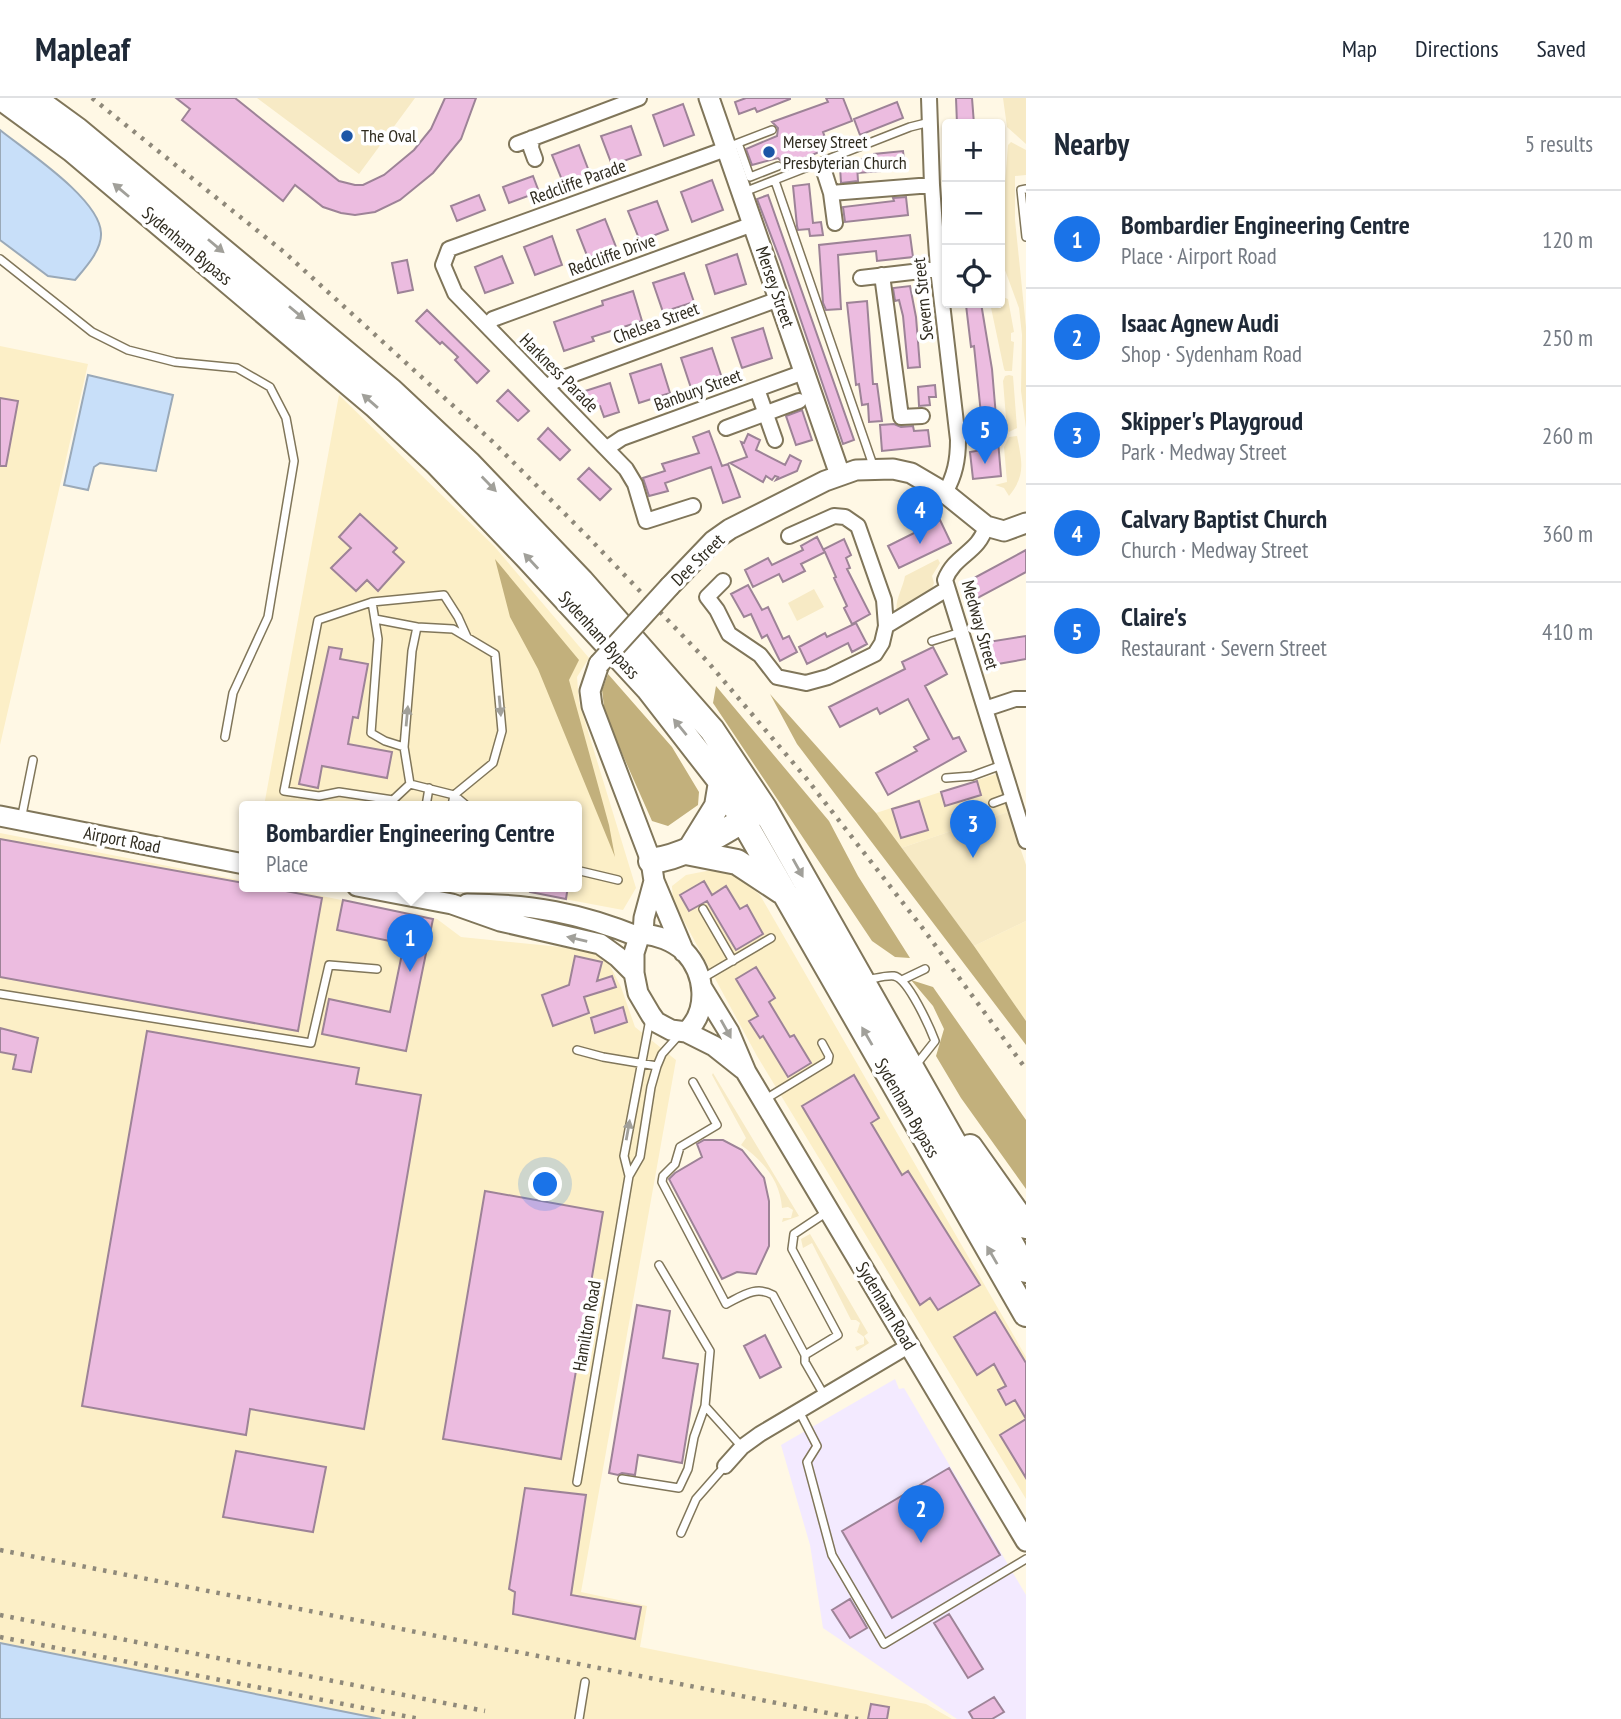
<!DOCTYPE html>
<meta charset="utf-8">
<style>
body{margin:0;font-family:"PT Sans Narrow",sans-serif;background:#f2f2f3;color:#1f2937}
.controls{position:absolute;right:21px;top:21px;display:grid;overflow:hidden;border-radius:7px;box-shadow:0 2px 5px #0004}
.controls button{width:63px;height:63px;display:grid;place-items:center;padding:0;border:0;border-bottom:2px solid #e0e1e3;background:#fff;color:#1f2937;font:35px sans-serif}
.you{position:absolute;left:546px;top:1087px;width:24px;height:24px;margin:-18px;border:5px solid #fff;border-radius:50%;background:#1a73e8;box-shadow:0 0 0 10px #1a73e833}
.badge{display:grid;place-items:center;width:46px;height:46px;border-radius:50%;background:#1a73e8;color:#fff;font-size:23px;font-weight:700}
.pin{position:absolute;translate:-50% -58px;filter:drop-shadow(0 2px 4px #0008)}
.pin::after{content:'';position:absolute;top:37px;width:24px;height:21px;background:inherit;clip-path:polygon(0 0,100% 0,50% 100%)}
.popup{position:absolute;left:239px;top:703px;width:343px;height:91px;box-sizing:border-box;display:grid;place-content:center;border-radius:7px;background:#fff;filter:drop-shadow(0 2px 5px #0005);font-size:23px;white-space:nowrap;color:#747a83}
.popup b{font-size:26px;color:#1f2937}
.popup::after{content:'';position:absolute;left:50%;top:100%;margin-left:-14px;border:14px solid transparent;border-top-color:#fff}
.list{margin:0;padding:0;list-style:none}
h2{display:flex;justify-content:space-between;align-items:center;height:91px;margin:0;padding:0 28px;font-size:30px}
h2 small{font-size:23px;font-weight:400;color:#747a83}
.list li{display:grid;grid-template-columns:46px 1fr auto;gap:21px;align-items:center;box-sizing:border-box;height:98px;padding:0 28px;border-top:2px solid #e0e1e3}
.list b{display:block;font-size:26px;white-space:nowrap}
.list p{margin:0;font-size:23px;white-space:nowrap;color:#747a83}
.list em{font-size:23px;font-style:normal;color:#747a83}
.icon{flex:none;width:38px;height:38px;fill:none;stroke:currentColor;stroke-width:2;stroke-linecap:round;stroke-linejoin:round}
.map{position:relative;flex:none;width:1026px;height:1621px;overflow:hidden}
header{display:flex;align-items:center;gap:42px;box-sizing:border-box;height:98px;padding:0 35px;background:#fff;border-bottom:2px solid #e0e1e3}
header strong{font-size:33px}
nav{display:flex;gap:38px;margin-inline-start:auto;font-size:24px}
main{display:flex}
aside{flex:1;background:#fff}
.map>svg:first-child{display:block}
</style>
<header>
<strong>Mapleaf</strong>
<nav><a>Map</a><a>Directions</a><a>Saved</a></nav>
</header>
<main>
<div class="map">
<svg width="1026" height="1621" viewBox="0 0 1026 1621">
<rect width="100%" height="100%" fill="#fff8e5"/>
<path fill="#f3eaff" d="M895 1281 899 1291 904 1290 1026 1497V1621H957L823 1530 810 1447 781 1347Z"/>
<path fill="#fcefc7" d="M0 248 88 266 0 647Z
M339 297 494 448 589 560 577 579 579 604 636 790 623 812 495 788H576V708H264Z
M996 676 1008 714 901 750 876 715Z
M0 735 244 783V788H271L437 821 461 839 591 852 608 864 621 889 635 929 676 962 581 1494 647 1508 640 1549 926 1606 952 1621H0Z
M727 769 760 797 1026 1259V1401L757 958 673 803 672 788 686 777Z
M1026 823V923L974 848Z"/>
<path fill="#f7eac5" d="M257 0H415L359 76Z
M1003 0H1026V46L1007 29Z
M1011 44 1026 52V77L1015 78V122L1026 229V330L1021 293 1022 237 1019 210 1002 164 1000 150 1008 47Z
M1000 198 1008 201 1014 234 1011 235V243L1014 244 1012 273H1005L1004 271 990 205H1000Z
M1009 277 1013 278 1017 330 1009 334 1007 332 1003 283 1005 278Z
M1017 338C1022 364 1026 377 1009 398L1004 390 995 387 1007 384 1004 349 1009 339Z
M938 461 940 465 932 478 934 485 932 491 897 515C894 504 903 490 905 478Z
M814 491 824 509 797 523 788 505Z
M1008 714 1026 767V823L974 848 901 750Z
M713 975 799 1118 782 1124 783 1120H791L793 1112 788 1109 782 1110C780 1082 763 1063 741 1047L746 1040 712 977Z
M810 1136 868 1235 864 1238 869 1245 857 1253 855 1249 864 1246V1239L857 1234 860 1225 856 1222H851L812 1145 803 1150 801 1141Z"/>
<path fill="#c2b07c" d="M495 461 579 562 569 582 609 727 615 759 538 571 510 519Z
M608 576 672 649 699 694 698 707 668 728 652 723 605 617 602 592Z
M716 588 829 723 858 778 910 860 895 859 872 843 713 605Z
M770 596 876 715 974 848 1026 923V947L797 646Z
M911 882 933 889 1026 1022V1091L961 1000 936 958 944 931 933 908Z"/>
<path fill="#c8dff9" stroke="#9aa9b8" stroke-width="2" d="M0 32C26 53 100 101 101 135 102 152 85 170 75 182L48 178 0 142Z
M88 277 173 297 156 373 100 365 94 369 88 392 64 387Z
M0 1545 381 1621H0Z"/>
<path fill="#ecbce0" stroke="#9d8397" stroke-width="2" d="M176 0H235L339 83 355 87H363L384 77 414 52 431 31 445 0H476L461 41 433 75 400 102 375 114 355 117 341 115 323 109 295 87 283 103 182 22 190 11Z
M746 0H790V1L757 14 755 10 739 16 735 4Z
M826 0H843L852 23 823 34 829 50 795 64 794 68 783 72 784 66 778 60 752 67 746 51 777 38 778 30 772 24 828 4Z
M956 0H972L974 26H957Z
M897 4 903 20 860 37 854 21Z
M683 6 694 37 664 48 653 17Z
M631 28 641 57 612 67 601 38Z
M579 47 590 76 564 87 552 57Z
M903 53 905 71 858 75 856 62 874 60V56Z
M857 67 858 83 841 85 840 69Z
M533 78 539 94 509 105 503 89Z
M712 82 723 112 692 124 681 94Z
M809 86 813 125 821 124 823 137 810 138 809 131 798 132 797 128 793 88Z
M479 97 485 112 457 123 451 108Z
M768 97 854 342 843 346 781 164 757 101Z
M906 99 908 117 845 124 843 109 894 103 893 100Z
M657 103 668 132 640 143 628 113Z
M605 121 616 149 588 160 577 132Z
M910 137 913 159 877 163 876 153 838 157 841 211 826 212 823 205 819 147Z
M552 138 562 167 535 177 524 149Z
M737 156 746 186 715 196 706 167Z
M502 158 513 185 485 195 475 169Z
M407 162 413 192 398 195 392 165Z
M684 175 694 204 663 214 653 185Z
M910 188 916 219 920 269 908 270 903 218 899 202 895 203 893 190Z
M633 193 642 223 592 239 594 243 564 253 554 224 603 207 602 203Z
M867 203 873 286H877L882 323 869 324 868 306 862 307 859 286 856 287 847 205Z
M981 205 992 271 1001 378 973 381 970 354 982 352 978 316H981L974 248 971 249 966 207Z
M427 212 489 273 477 285 455 262 458 259 442 244 440 246 416 223Z
M763 230 772 260 742 270 732 240Z
M712 250 722 280 691 290 681 260Z
M661 266 670 295 639 305 630 276Z
M610 285 619 314 604 319 600 308 591 306 583 309 579 295Z
M935 287 936 299H929L930 307 919 308 918 289Z
M508 292 529 313 518 323 497 303Z
M0 300 18 303 6 368H0Z
M802 312 812 342 796 347 786 318Z
M894 326 901 329 913 328 914 333 928 332 930 348 882 353 880 327Z
M548 330 570 352 560 362 538 341Z
M709 333 722 368 728 366 740 399 723 405 711 369 665 385 668 393 649 398 643 380 665 373 662 366 699 355 693 339Z
M748 336 760 342 756 352 785 367 790 357 801 363 797 373 776 382 778 379 775 378 772 382 766 378 763 384 730 365 747 359 741 344 744 345Z
M589 370 611 391 600 402 578 381Z
M360 416 397 450 393 454 404 464 378 493 367 482 356 493 331 470 351 450 339 439Z
M940 422 951 445 899 470 888 448Z
M817 439 824 453V451L844 441 851 457 846 460 850 470 847 471 870 516 852 526 844 510 847 508 834 480 836 479 825 454 801 466 805 473 783 484 779 476 753 489 745 472 768 460 772 467 803 452 801 448Z
M1026 452V474L972 503 963 486Z
M748 487 762 512 768 509 783 541 789 538 797 554 780 563 767 537 762 540 751 516 744 519 731 496Z
M856 525 867 546 852 554 848 545 807 566 799 549 825 535 827 539Z
M1026 538V561L992 567 988 544Z
M329 549 342 551 340 561 368 566 358 620 353 619 348 646 392 654 387 680 322 668 318 690 299 686Z
M933 549 947 576 925 588 953 641 959 639 966 653 888 697 876 675 917 653 914 649 929 641 908 601 880 616 877 610 840 629 829 609 905 571 902 564Z
M977 683 981 697 945 708 941 694Z
M919 703 928 732 901 740 892 711Z
M0 741 244 785V788H260L322 800 298 933 0 879Z
M704 783 712 797 726 788 740 811 747 807 763 836 736 852 707 803 689 813 680 797Z
M531 788H568L566 801 530 794Z
M343 802 433 821 406 953 322 936 329 901 390 914 404 846 337 832Z
M575 858 602 864 597 883 612 878 616 889 584 899 589 915 553 928 542 897 569 887Z
M756 869 775 900 769 904 790 939 794 937 811 965 788 979 763 938 760 940 749 923 758 918 736 881Z
M623 909 627 924 595 935 591 920Z
M0 930 38 940 31 974 13 971 16 957 0 954Z
M147 933 359 970 356 986 421 997 364 1331 250 1311 246 1337 82 1308Z
M854 977 879 1020 871 1025 902 1077 908 1073 980 1187 938 1212 930 1200 920 1207 802 1008Z
M704 1042H723L742 1052 764 1080 769 1103V1148L756 1176 737 1174 722 1181 669 1081 675 1075 702 1059 697 1046Z
M485 1093 603 1114 561 1361 443 1341Z
M637 1207 670 1213 663 1260 698 1266 682 1365 638 1357 635 1377 622 1375 618 1377 609 1375Z
M995 1214 1026 1265V1321L1015 1302 1006 1307 998 1292 1006 1288 994 1266 977 1277 954 1239Z
M765 1237 781 1269 760 1280 744 1248Z
M1026 1321V1380L1000 1337Z
M236 1353 326 1369 313 1434 223 1419Z
M949 1370 1000 1457 892 1520 842 1433Z
M525 1390 586 1397 571 1497 641 1509 635 1541 513 1516 515 1494 509 1491Z
M850 1501 867 1530 850 1540 832 1512Z
M949 1516 983 1571 968 1580 934 1525Z
M994 1599 1004 1614 992 1621H973L969 1614Z
M871 1606 889 1609 887 1621H868Z"/>
<g fill="none" stroke-linecap="round" stroke-linejoin="round">
<g stroke="#80765a" stroke-width="10">
<path id="lane" d="M738 45 750 79 778 68
M733 47 772 32
M775 83 874 370
M1026 91 1021 92 1026 139
M744 94 910 29 930 24
M0 161 92 234 128 252 175 264 237 270 270 289 286 320 294 363 268 519 233 595 225 639
M930 406 938 392
M372 504 378 541 371 635 385 643 404 649
M375 521 417 529
M932 543 961 534
M946 680 972 678 1002 667
M410 686 393 702 339 694 319 698 284 693 318 522 372 504 444 497 458 519 467 539
M410 686 404 649 412 553 417 529 453 531 495 556 502 633 493 665 454 697 452 708
M410 686 454 697 467 708
M993 705 1012 698
M426 708 429 690
M21 722 33 662
M576 772 618 782
M703 811 733 863
M703 880 771 840
M866 882C874 881 885 877 894 878 908 880 930 930 935 943L916 967
M902 882 925 871
M0 896 311 945 329 867 377 871
M577 952 603 959 657 968
M693 984 717 1027 680 1049 675 1066 663 1078 662 1084 726 1206C742 1198 756 1187 773 1197L805 1257V1264L824 1297
M764 1002 828 963 829 958 822 945
M629 1078 624 1058 650 921
M805 1257 838 1237 792 1151 794 1136 827 1114
M705 1308 742 1349
M799 1313 817 1348 807 1364 832 1457 884 1546 1026 1461
M622 1381 679 1390 688 1371 694 1339 705 1308 710 1253 659 1167
M577 1384 629 1078 640 1059 651 989 657 968 662 956 680 936
M681 1435 696 1401 725 1368
M579 1621 585 1584"/>
</g>
<g stroke="#80765a" stroke-width="18">
<path id="street" d="M929 0 932 87 938 171 958 342C958 362 955 377 945 395
M532 40 531 50 535 61
M517 46 639 0
M823 70 831 95 835 125
M831 95 932 87
M882 177 901 319 922 318
M861 180 938 171
M487 228 493 221 753 126
M547 289 555 283 779 201
M757 291 775 342
M726 330 799 303
M607 350 622 340 804 274
M693 408 646 423 635 386 626 371 455 195 443 167 449 151 726 51
M986 428C979 455 955 456 945 482L1026 743
M723 483 707 499 717 512 729 536 760 557 777 579 806 585 828 579 875 556 882 545 886 528 884 502 858 428 845 419 834 418 789 438
M886 528 947 491
M985 611 1015 601H1026
M725 1368 742 1349 760 1336 910 1247"/>
</g>
<g stroke="#80765a" stroke-width="23">
<path id="secondary" d="M709 0 840 377
M670 488 713 443 730 431 825 383 856 372 893 371 911 375 945 395 986 428 1004 433 1026 425
M599 566 590 593 592 608 651 763 654 783 684 854
M0 718 244 766
M654 783 644 820 643 836 639 839 634 855V875L638 895 651 917 656 924 671 932 686 934 714 948 743 971
M357 788 452 806 500 823 600 846 618 859 634 875
M467 806C531 806 580 815 639 839
M643 836C657 837 673 843 684 853 706 876 709 913 686 934
M702 890 729 934 746 974 1026 1443"/>
</g>
<g stroke="#80765a" stroke-width="28">
<path id="highway" d="M2 0 73 52 375 307 437 365 528 460 648 590 721 684 1026 1216
M33 0 77 32 391 293 469 366 581 483 712 632 764 710 1026 1172
M691 750 717 708 721 684
M686 754 737 764 781 793
M651 763C689 758 724 733 757 714
M970 1049 1026 1128"/>
</g>
<use href="#lane" stroke="#fff" stroke-width="7"/>
<use href="#street" stroke="#fff" stroke-width="14"/>
<use href="#secondary" stroke="#fff" stroke-width="19"/>
<use href="#highway" stroke="#fff" stroke-width="24"/>
<path stroke="#8f897a" stroke-width="4.5" stroke-dasharray="3.5 7" stroke-linecap="butt" d="M92 0 284 154 493 344 589 440 707 563 806 680 924 832 1026 971
M0 1452 858 1621
M0 1517 485 1613
M0 1539 420 1621"/>
<g stroke="#80765a" stroke-width="23" stroke-linecap="butt">
<path id="secondary-bridge" d="M599 566 670 488"/>
</g>
<use href="#secondary-bridge" stroke="#fff" stroke-width="19"/>
</g>
<defs><path id="oneway-solid" d="M-6-.8H1V-3.2L6.5 0L1 3.2V.8H-6Z" transform="scale(1.75)"/></defs>
<g fill="#a1a09a">
<use href="#oneway-solid" transform="translate(121 92) rotate(-140)"/>
<use href="#oneway-solid" transform="translate(216 148) rotate(40)"/>
<use href="#oneway-solid" transform="translate(297 215) rotate(40)"/>
<use href="#oneway-solid" transform="translate(370 303) rotate(-139)"/>
<use href="#oneway-solid" transform="translate(489 386) rotate(46)"/>
<use href="#oneway-solid" transform="translate(531 463) rotate(-133)"/>
<use href="#oneway-solid" transform="translate(500 608) rotate(85)"/>
<use href="#oneway-solid" transform="translate(407 618) rotate(-85)"/>
<use href="#oneway-solid" transform="translate(680 629) rotate(-129)"/>
<use href="#oneway-solid" transform="translate(798 770) rotate(61)"/>
<use href="#oneway-solid" transform="translate(577 841) rotate(-167)"/>
<use href="#oneway-solid" transform="translate(726 931) rotate(61)"/>
<use href="#oneway-solid" transform="translate(867 938) rotate(-120)"/>
<use href="#oneway-solid" transform="translate(628 1032) rotate(-80)"/>
<use href="#oneway-solid" transform="translate(992 1157) rotate(-120)"/>
</g>
<g fill="#1c56a7" stroke="#fff" stroke-width="2.5">
<circle cx="347" cy="38" r="7"/>
<circle cx="769" cy="54" r="7"/>
</g>
<g text-anchor="middle" stroke-width="7" stroke-linejoin="round" paint-order="stroke">
<g font-size="18" fill="#2f2b1f" stroke="#fff" text-anchor="start">
<text x="361" y="44">The Oval</text>
<text x="783" y="50">Mersey Street<tspan x="783" dy="21">Presbyterian Church</tspan></text>
</g>
<g font-size="18" fill="#2f2b1f" stroke="#fff">
<text transform="translate(578 84) rotate(-20)" y="6">Redcliffe Parade</text>
<text transform="translate(187 148) rotate(40)" y="6">Sydenham Bypass</text>
<text transform="translate(612 157) rotate(-20)" y="6">Redcliffe Drive</text>
<text transform="translate(775 189) rotate(71)" y="6">Mersey Street</text>
<text transform="translate(923 201) rotate(-96)" y="6">Severn Street</text>
<text transform="translate(656 225) rotate(-20)" y="6">Chelsea Street</text>
<text transform="translate(559 275) rotate(45)" y="6">Harkness Parade</text>
<text transform="translate(698 292) rotate(-20)" y="6">Banbury Street</text>
<text transform="translate(698 462) rotate(-44)" y="6">Dee Street</text>
<text transform="translate(980 527) rotate(74)" y="6">Medway Street</text>
<text transform="translate(599 537) rotate(48)" y="6">Sydenham Bypass</text>
<text transform="translate(122 742) rotate(11)" y="6">Airport Road</text>
<text transform="translate(907 1010) rotate(60)" y="6">Sydenham Bypass</text>
<text transform="translate(886 1208) rotate(59)" y="6">Sydenham Road</text>
<text transform="translate(587 1228) rotate(-80)" y="6">Hamilton Road</text>
</g>
</g>
</svg>
<div class="controls">
<button>+</button>
<button>−</button>
<button><svg class="icon" aria-label="locate" viewBox="0 0 24 24"><circle cx="12" cy="12" r="6"/><path d="M12 2v4M12 18v4M2 12h4M18 12h4"/></svg></button>
</div>
<div class="you"></div>
<div class="pin badge" style="left:410px;top:874px">1</div>
<div class="popup"><b>Bombardier Engineering Centre</b>Place</div>
<div class="pin badge" style="left:921px;top:1445px">2</div>
<div class="pin badge" style="left:973px;top:760px">3</div>
<div class="pin badge" style="left:920px;top:446px">4</div>
<div class="pin badge" style="left:985px;top:366px">5</div>
</div>
<aside>
<h2>Nearby<small>5 results</small></h2>
<ul class="list">
<li><span class="badge">1</span><div><b>Bombardier Engineering Centre</b><p>Place · Airport Road</p></div><em>120 m</em></li>
<li><span class="badge">2</span><div><b>Isaac Agnew Audi</b><p>Shop · Sydenham Road</p></div><em>250 m</em></li>
<li><span class="badge">3</span><div><b>Skipper's Playgroud</b><p>Park · Medway Street</p></div><em>260 m</em></li>
<li><span class="badge">4</span><div><b>Calvary Baptist Church</b><p>Church · Medway Street</p></div><em>360 m</em></li>
<li><span class="badge">5</span><div><b>Claire's</b><p>Restaurant · Severn Street</p></div><em>410 m</em></li>
</ul>
</aside>
</main>
